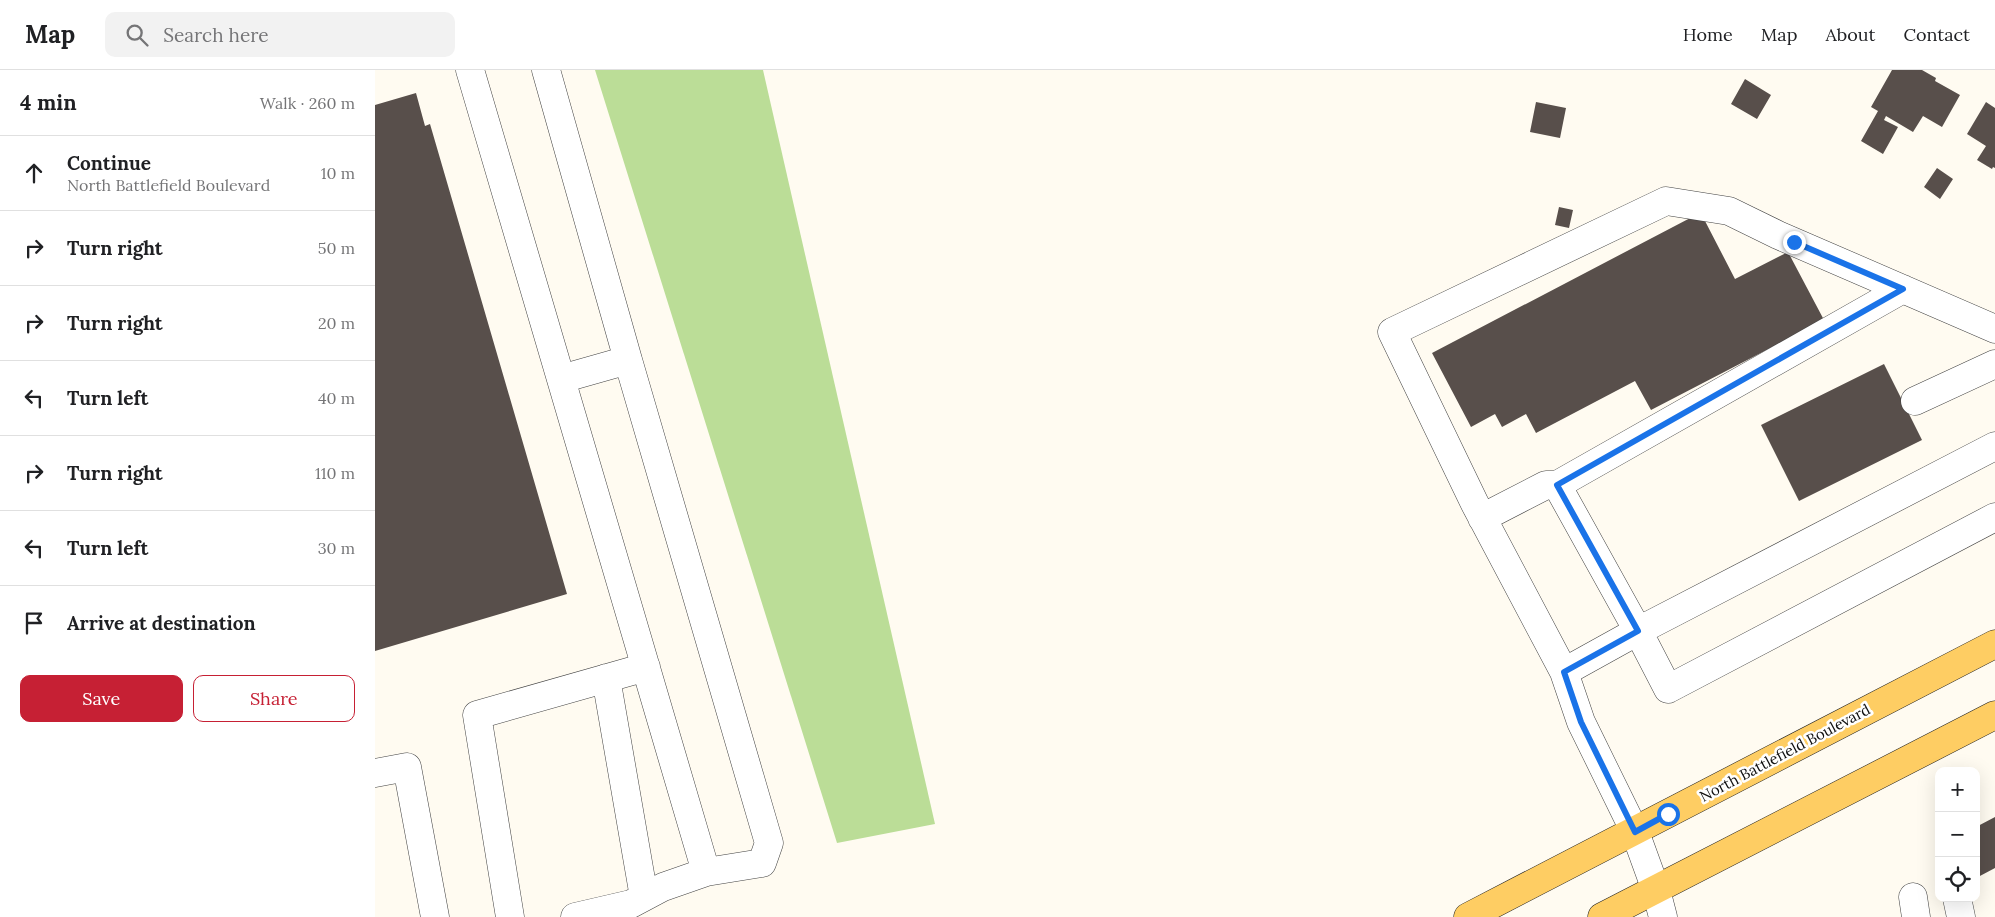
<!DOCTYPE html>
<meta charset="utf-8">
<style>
body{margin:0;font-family:Lora,serif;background:#f2f2f2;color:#202124}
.controls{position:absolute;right:15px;bottom:15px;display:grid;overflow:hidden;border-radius:10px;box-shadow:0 5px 20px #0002}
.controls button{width:45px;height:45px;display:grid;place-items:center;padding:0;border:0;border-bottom:1px solid #e0e0e0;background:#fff;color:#202124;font:25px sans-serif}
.stop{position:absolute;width:15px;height:15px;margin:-11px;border:4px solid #1a73e8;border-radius:50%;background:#fff}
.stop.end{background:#1a73e8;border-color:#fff;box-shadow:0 1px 5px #0008}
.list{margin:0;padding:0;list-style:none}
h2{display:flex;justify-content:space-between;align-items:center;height:65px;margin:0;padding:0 20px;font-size:21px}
h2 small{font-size:16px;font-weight:400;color:#757577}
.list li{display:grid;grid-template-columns:32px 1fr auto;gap:15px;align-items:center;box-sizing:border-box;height:75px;padding:0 20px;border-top:1px solid #e0e0e0}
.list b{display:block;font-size:19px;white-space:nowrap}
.list p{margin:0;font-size:16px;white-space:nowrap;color:#757577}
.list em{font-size:16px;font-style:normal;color:#757577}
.actions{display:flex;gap:10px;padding:15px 20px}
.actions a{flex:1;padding:11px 0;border:1px solid #c62034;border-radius:10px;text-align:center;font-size:18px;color:#c62034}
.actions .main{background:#c62034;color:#fff}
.icon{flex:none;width:28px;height:28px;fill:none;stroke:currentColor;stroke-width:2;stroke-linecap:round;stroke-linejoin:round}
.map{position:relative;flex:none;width:1620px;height:847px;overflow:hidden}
header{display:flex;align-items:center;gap:30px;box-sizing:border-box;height:70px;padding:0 25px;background:#fff;border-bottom:1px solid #e0e0e0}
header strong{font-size:24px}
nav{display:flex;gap:28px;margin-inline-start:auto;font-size:18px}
.search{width:350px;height:45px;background:#f2f2f2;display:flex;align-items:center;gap:12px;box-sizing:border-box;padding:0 18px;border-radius:10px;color:#757577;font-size:19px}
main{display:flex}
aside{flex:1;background:#fff}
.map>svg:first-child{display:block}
</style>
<header>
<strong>Map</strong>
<div class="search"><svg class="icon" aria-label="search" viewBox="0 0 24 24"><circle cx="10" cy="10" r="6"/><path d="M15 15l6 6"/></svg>Search here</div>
<nav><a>Home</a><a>Map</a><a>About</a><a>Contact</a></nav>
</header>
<main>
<aside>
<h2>4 min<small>Walk · 260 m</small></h2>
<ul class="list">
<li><svg class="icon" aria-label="ahead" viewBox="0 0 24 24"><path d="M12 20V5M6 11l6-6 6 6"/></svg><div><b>Continue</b><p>North Battlefield Boulevard</p></div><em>10 m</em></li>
<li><svg class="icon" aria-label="right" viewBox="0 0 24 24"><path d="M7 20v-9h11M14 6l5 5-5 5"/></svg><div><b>Turn right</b></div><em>50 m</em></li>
<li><svg class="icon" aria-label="right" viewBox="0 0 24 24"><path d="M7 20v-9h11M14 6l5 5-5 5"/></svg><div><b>Turn right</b></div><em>20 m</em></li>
<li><svg class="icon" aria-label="left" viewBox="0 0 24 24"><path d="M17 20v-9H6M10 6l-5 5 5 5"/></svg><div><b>Turn left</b></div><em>40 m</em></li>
<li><svg class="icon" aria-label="right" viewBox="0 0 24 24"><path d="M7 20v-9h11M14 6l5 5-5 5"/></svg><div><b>Turn right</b></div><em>110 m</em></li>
<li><svg class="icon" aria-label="left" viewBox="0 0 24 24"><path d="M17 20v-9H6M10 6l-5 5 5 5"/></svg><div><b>Turn left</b></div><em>30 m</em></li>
<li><svg class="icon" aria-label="arrive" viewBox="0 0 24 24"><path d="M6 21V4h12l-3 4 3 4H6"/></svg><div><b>Arrive at destination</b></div></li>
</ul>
<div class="actions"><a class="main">Save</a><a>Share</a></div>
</aside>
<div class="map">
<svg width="1620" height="847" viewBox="0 0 1620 847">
<rect width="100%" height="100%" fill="#fffbf1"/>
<path fill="#bbdd97" d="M220 0H388L560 754 462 773Z"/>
<path fill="#584f4b" d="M1517 0H1547L1561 8 1560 11 1585 25 1567 57 1548 46 1538 62 1511 46 1509 50 1523 57 1508 84 1486 71 1503 41 1496 37Z
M1370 9 1396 25 1382 49 1356 34Z
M41 23 50 56 55 54 192 524 0 581V35Z
M1161 32 1191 38 1185 68 1155 62Z
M1611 32 1620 38V98L1618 97 1617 99 1602 90 1611 76 1592 64Z
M1562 98 1578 109 1565 129 1549 117Z
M1184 137 1198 140 1194 158 1180 155Z
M1319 146 1330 151 1360 209 1413 182 1449 250 1276 340 1260 311 1161 363 1151 344 1127 357 1120 344 1096 357 1057 283Z
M1509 294 1547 370 1424 431 1386 355Z
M1620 747V798L1603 807 1601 804V757Z"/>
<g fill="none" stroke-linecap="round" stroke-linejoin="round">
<g stroke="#424242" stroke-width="29">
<path id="minor" d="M95 0 331 802 288 817 256 834 200 847
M171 0 253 290 186 309
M253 290 394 773 387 793 331 802
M1540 331 1620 294
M1182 415 1528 219
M1107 448 1171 415H1182L1263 561 1620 376
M1189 602 1263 561 1293 619 1620 447
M231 608 269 827
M0 703 32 697 60 847
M1538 827 1541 847
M1582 828 1586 847
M135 847 102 645 271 597
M1288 847 1281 820 1260 762 1206 652 1189 602 1100 434 1017 262 1291 131 1354 141 1403 165 1620 259"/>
</g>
<g stroke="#202020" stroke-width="29">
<path id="major" d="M1093 847 1620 574
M1227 847 1620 645"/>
</g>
<use href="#minor" stroke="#fff" stroke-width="28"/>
<use href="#major" stroke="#fecd63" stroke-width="28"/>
</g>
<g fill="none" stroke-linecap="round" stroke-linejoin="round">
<path stroke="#1a73e8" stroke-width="6" d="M1293 744 1260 762 1206 652 1189 602 1263 561 1182 415 1528 219 1419 172"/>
</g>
<g text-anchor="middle" stroke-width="5" stroke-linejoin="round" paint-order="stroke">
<g font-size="15" fill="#0f0f0f" stroke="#fff">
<text transform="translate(1410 683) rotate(-28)" y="5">North Battlefield Boulevard</text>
</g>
</g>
</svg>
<div class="controls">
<button>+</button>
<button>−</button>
<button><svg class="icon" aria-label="locate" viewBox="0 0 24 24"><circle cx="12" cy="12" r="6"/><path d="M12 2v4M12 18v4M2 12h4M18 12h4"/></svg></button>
</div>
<div class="stop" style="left:1293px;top:744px"></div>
<div class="stop end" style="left:1419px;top:172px"></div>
</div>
</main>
